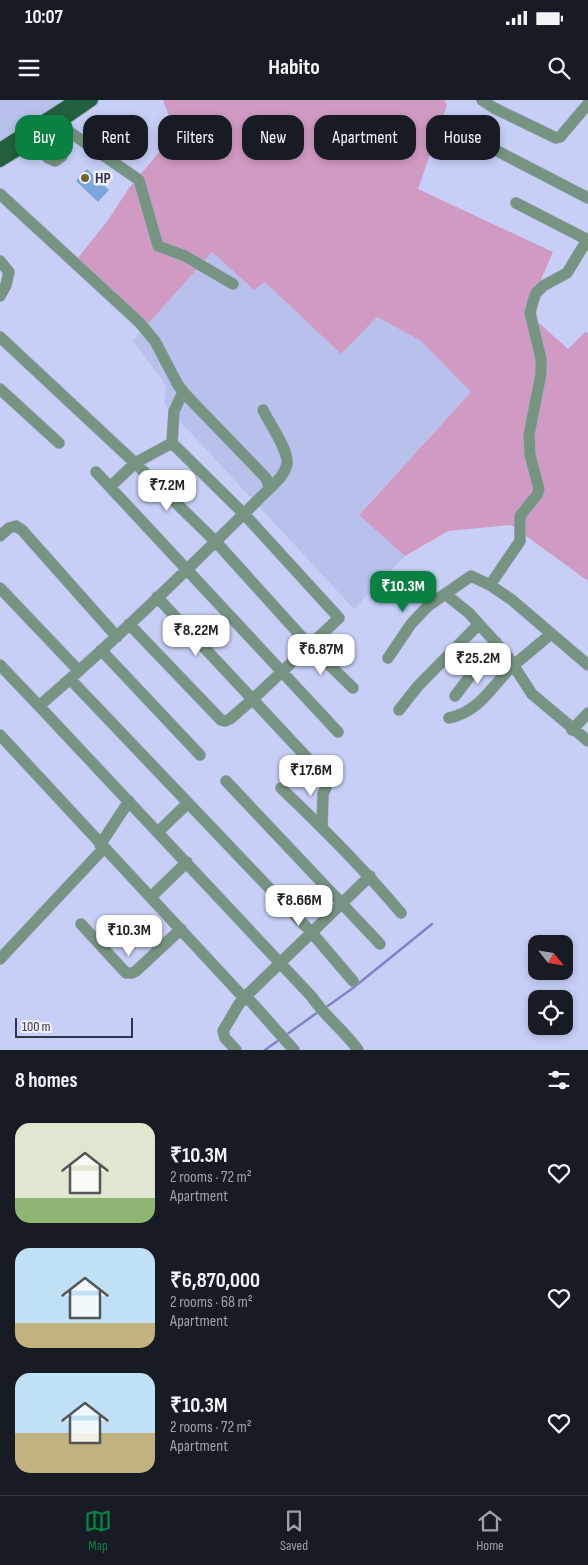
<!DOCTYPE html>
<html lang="en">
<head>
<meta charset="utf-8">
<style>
  body { margin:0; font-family:"Sofia Sans Condensed",sans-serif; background:#242831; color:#f1f3f6; height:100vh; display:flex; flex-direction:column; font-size:19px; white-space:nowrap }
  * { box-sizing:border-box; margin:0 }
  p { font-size:16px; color:#9ea1a6 }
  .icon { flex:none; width:28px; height:28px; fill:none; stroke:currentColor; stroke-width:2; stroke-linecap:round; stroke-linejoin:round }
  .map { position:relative; height:950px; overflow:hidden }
  .sheet { display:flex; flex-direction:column; background:#171b24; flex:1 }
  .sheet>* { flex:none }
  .banner { position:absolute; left:15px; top:15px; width:559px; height:45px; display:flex; gap:10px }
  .needle { width:32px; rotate:120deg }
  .fabs { position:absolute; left:528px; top:835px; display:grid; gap:10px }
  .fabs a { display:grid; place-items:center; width:45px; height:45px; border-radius:10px; background:#171b24; box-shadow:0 2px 8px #0003; font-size:25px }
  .scale { position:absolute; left:15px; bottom:12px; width:118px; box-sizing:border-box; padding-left:5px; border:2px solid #30354f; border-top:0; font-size:14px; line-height:18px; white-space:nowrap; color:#30354f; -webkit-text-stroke:4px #f1f2f9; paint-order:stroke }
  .price { position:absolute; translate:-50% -42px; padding:0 11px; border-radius:10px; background:#fff; color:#222; font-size:16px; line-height:32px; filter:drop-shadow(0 1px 2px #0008) }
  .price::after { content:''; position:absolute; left:50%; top:30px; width:15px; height:11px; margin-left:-8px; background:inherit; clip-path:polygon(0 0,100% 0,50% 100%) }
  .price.current { background:#0b8043; color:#fff }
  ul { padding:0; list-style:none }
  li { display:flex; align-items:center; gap:15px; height:125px; padding:0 15px }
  li span { display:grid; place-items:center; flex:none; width:140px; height:100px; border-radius:15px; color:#555 }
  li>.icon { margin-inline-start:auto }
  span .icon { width:60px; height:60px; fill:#fffc; stroke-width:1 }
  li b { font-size:21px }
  h2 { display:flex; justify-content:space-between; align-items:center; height:60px; padding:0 15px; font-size:21px }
  .pill { padding:0 18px; border-radius:15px; background:#171b24; box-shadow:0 2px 8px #0003; font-size:18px; line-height:45px }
  .pill.current { background:#0b8043; color:#fff }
  .status { display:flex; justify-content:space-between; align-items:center; height:35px; padding:0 25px; background:#171b24; direction:ltr }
  .status svg { height:14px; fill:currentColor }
  header { display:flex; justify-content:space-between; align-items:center; height:65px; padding:0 15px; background:#171b24; font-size:22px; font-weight:700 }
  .menu { display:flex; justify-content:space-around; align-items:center; height:70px; border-top:1px solid #363941; background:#171b24; font-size:14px; color:#9ea1a6 }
  .menu a { display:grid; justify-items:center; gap:2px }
  .menu .current { color:#0b8043 }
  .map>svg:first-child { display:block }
  .built { fill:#b8c1eb }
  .green { fill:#d19ac2 }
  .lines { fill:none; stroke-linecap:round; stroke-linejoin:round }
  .stream { stroke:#7b86c8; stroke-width:2.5 }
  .building { fill:#7da5dd }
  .minor-casing { stroke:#a6add2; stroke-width:12 }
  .major-casing { stroke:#a6add2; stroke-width:14 }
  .minor { stroke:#769481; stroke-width:11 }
  .major { stroke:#23603e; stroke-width:12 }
  .poi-dot { fill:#726633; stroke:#f1f2f9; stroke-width:2 }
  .labels { text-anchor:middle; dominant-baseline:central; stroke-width:5; stroke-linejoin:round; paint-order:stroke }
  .poi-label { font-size:16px; font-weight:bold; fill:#30354f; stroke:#f1f2f9; text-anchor:start }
</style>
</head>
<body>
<div class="status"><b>10:07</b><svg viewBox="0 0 49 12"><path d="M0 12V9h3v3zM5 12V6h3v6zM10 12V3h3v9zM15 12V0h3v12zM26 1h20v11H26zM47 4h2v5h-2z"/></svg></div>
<header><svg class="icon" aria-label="menu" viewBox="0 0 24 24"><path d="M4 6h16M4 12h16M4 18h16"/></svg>Habito<svg class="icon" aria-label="search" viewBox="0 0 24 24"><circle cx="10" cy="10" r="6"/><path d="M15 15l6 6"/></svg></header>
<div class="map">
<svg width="588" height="950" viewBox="0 0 588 950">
  <rect width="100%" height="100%" fill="#c7cff7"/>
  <!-- built -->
  <path class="built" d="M0,0H70L0,47Z
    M212,152L254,190L265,181L341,254L377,217L421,241L471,292L359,414L405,456L354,509L164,304L166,285L133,241Z"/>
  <!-- green -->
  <path class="green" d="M163,0H444L447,5L418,89L553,152L527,212L568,249L586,231L588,234V481L511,425L448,431L405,456L359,415L471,292L421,241L377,217L341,254L265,182L254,190L212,152L148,224L78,158L108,120L129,88L175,33Z"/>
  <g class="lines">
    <!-- stream -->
    <path class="stream" d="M325,908L353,888L432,824
      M286,935L318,912
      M265,950L279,940"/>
  </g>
  <!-- building -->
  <path class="building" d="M87,69L109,90L98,102L76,81Z"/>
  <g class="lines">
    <!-- minor casing -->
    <g class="minor-casing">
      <path id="minor" d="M482,0L494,8L556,38L560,37L588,4
        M58,24L139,80L158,146L185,156L233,184
        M447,25L588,98
        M29,34L48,58L55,61L62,56L64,49L51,28
        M0,94L139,222L155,241L178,285L186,295L266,378L269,386L268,390C194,463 119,537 39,606L0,565
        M516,103L588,140
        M0,161L9,172L6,185L0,196
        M0,237L135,363L216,442L309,545L353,588
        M0,289L59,343
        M263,310C269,323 289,350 287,364C285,375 275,383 268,390
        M96,372L338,632
        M110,387L135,363L172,343
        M0,436L9,428L16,426L22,430L117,537
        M490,485L520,441V416L537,395L539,389L530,355L529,335L541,274V259L530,213L533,201L536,193L543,186L567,173L587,140
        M0,488L79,571
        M445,494L469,513L506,554L532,594L588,641
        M157,497L326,678L327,685L323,694L322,726
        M129,524L221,620L225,621L230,619L253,599L339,518L244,414L172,343L174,311L183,292
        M101,550L200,655
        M388,558L411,524L428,506L471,476L490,485L512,500L588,565
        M70,579L312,833L353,881
        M455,596L496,542
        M39,606L312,897C325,917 345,931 358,950
        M399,610L418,586L479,524
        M449,618C482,611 492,584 515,564C527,554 539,544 551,534
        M572,630L588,613
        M0,635L244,898
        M226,681L380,844
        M281,688C323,728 364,769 401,813
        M158,732L188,703
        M100,745L129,701
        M151,797L187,762
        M81,824L126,873H132L136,871L181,829
        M0,859L104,748
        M246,896L294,950
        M236,950L225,938L223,931L239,904L246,896L370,776"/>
    </g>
    <!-- major casing -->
    <g class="major-casing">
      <path id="major" d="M0,49L76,0
        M0,61L34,40L92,0"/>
    </g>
    <!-- minor -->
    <use href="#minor" class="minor"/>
    <!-- major -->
    <use href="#major" class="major"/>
  </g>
  <!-- markers -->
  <circle class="poi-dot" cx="85" cy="78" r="5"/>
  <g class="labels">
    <!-- poi labels -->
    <g class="poi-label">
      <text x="95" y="78">HP</text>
    </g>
  </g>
</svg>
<div class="fabs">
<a><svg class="needle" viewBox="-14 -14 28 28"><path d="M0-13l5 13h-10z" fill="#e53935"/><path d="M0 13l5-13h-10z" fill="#9ea1a6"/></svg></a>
<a><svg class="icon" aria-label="locate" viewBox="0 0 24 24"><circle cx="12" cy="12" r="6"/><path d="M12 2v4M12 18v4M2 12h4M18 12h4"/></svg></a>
</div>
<div class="scale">100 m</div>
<b class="price" style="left:167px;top:412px">₹7.2M</b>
<b class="price current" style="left:403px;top:513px">₹10.3M</b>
<b class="price" style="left:196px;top:557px">₹8.22M</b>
<b class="price" style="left:321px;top:576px">₹6.87M</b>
<b class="price" style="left:478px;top:585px">₹25.2M</b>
<b class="price" style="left:311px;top:697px">₹17.6M</b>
<b class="price" style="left:299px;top:827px">₹8.66M</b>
<b class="price" style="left:129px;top:857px">₹10.3M</b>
<div class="banner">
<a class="pill current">Buy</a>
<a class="pill">Rent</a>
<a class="pill">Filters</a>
<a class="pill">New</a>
<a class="pill">Apartment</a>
<a class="pill">House</a>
</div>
</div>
<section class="sheet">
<h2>8 homes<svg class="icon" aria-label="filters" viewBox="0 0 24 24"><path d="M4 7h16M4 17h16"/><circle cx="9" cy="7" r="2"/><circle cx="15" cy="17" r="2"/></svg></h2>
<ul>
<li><span style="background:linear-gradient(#dfe7d0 75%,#8fb573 0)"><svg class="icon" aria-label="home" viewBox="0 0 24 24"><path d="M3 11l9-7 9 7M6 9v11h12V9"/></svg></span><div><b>₹10.3M</b><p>2 rooms · 72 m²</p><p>Apartment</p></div><svg class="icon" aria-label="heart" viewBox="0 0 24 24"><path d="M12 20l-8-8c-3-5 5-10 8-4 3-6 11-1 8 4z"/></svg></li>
<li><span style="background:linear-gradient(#bfe0f5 75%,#c2b280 0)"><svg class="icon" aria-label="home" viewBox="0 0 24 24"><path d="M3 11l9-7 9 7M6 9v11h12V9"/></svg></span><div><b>₹6,870,000</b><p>2 rooms · 68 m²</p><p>Apartment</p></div><svg class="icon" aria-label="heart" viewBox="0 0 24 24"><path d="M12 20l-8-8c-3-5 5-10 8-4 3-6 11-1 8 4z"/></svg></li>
<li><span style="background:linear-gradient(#bfe0f5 60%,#c2b280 0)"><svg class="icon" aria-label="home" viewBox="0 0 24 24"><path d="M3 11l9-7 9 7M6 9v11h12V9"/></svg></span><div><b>₹10.3M</b><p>2 rooms · 72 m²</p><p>Apartment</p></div><svg class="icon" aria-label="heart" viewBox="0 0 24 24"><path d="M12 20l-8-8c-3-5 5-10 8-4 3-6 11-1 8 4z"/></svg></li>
</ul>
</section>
<nav class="menu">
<a class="current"><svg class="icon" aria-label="map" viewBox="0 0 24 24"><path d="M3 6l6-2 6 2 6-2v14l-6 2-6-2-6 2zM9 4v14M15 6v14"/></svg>Map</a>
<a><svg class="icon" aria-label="saved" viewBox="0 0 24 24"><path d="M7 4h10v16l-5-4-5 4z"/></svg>Saved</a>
<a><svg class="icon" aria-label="home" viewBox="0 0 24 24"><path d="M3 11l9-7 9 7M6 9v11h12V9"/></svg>Home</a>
</nav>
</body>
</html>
